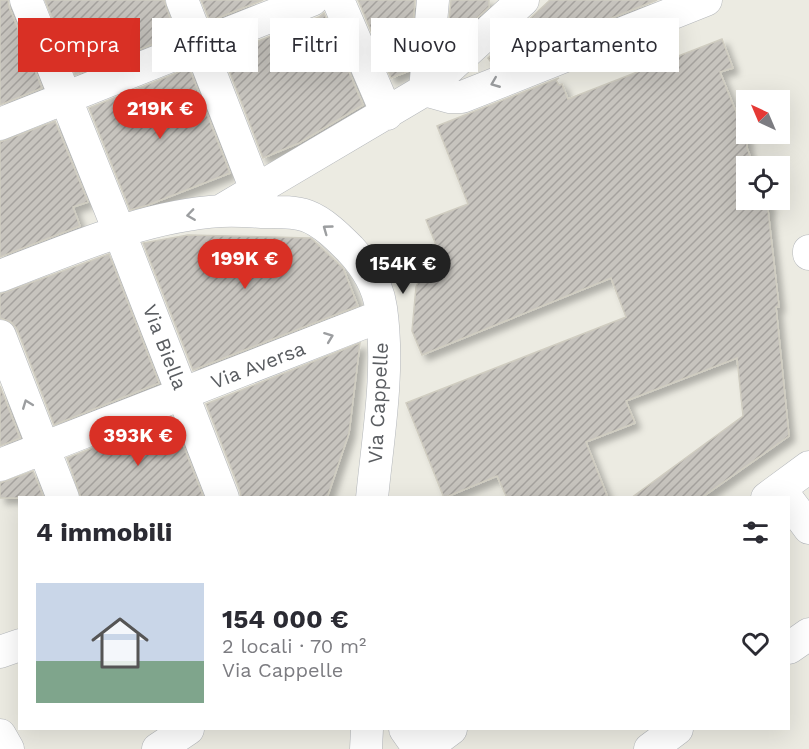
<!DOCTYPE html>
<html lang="it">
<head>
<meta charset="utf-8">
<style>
  body { margin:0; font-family:"Work Sans",sans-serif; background:#f7f7f7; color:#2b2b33; height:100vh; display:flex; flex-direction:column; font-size:22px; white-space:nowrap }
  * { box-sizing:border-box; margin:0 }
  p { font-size:20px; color:#7c7c81 }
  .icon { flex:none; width:33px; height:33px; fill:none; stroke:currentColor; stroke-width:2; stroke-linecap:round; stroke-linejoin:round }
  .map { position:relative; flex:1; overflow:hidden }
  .drawer { position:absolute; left:18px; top:496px; width:772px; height:234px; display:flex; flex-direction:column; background:#fff; border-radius:0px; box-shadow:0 6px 24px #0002 }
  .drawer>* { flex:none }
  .guide { position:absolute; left:18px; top:18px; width:774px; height:54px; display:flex; gap:12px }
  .needle { width:39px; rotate:316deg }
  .buttons { position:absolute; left:736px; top:90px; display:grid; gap:12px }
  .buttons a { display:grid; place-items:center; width:54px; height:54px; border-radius:0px; background:#fff; box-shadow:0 6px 24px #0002; font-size:30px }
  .price { position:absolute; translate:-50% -51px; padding:0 14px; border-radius:21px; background:#d93025; color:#fff; font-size:20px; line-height:39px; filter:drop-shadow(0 2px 3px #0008) }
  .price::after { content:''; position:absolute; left:50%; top:36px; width:18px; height:14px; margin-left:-9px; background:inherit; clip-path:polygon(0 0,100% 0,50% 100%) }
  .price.active { background:#222; color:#fff }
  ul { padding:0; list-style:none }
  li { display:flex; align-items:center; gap:18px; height:150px; padding:0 18px }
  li+li { border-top:2px solid #e1e1e2 }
  li span { display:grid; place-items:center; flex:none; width:168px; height:120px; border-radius:0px; color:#555 }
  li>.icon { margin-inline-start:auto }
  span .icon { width:72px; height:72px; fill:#fffc; stroke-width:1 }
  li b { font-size:26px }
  h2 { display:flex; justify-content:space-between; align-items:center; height:72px; padding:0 18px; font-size:26px }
  .chip { padding:0 21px; border-radius:0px; background:#fff; box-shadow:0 6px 24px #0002; font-size:21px; line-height:54px }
  .chip.active { background:#d93025; color:#fff }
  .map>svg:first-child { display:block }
  .building { fill:url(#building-hatch); stroke:#d0cdc1; stroke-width:1.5; filter:url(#shadow) }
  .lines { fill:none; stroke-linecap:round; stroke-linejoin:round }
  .street-casing { stroke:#b4b7bb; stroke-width:33 }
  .street { stroke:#fff; stroke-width:32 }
  .oneway { stroke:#9c9ea0 }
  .labels { text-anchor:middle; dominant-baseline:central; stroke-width:4.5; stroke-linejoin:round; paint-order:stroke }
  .street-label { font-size:20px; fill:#5a5d61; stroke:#fff }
</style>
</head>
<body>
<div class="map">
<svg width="809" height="749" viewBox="0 0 809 749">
  <defs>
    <pattern id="building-hatch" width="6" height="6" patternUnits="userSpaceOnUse" patternTransform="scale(1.5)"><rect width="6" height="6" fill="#c7c4be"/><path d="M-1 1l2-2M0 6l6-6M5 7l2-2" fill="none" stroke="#a5a29e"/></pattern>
    <filter id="shadow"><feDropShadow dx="5.5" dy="5.5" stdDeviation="3" flood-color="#0004"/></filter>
  </defs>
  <rect width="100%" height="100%" fill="#ecebe2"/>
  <!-- building -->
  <path class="building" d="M0,0H8L9,7L42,88L0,105Z
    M45,0H164L176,35L75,75Z
    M201,0H263L210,21Z
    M358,0H415L409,71L391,78Z
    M451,0H489V7L450,43L447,42Z
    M550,0H657L493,65L488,58Z
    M324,13L363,105L299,143L263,158L223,55L319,17Z
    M722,39L733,68L720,72L747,139V148L754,166H747V200H767L770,207L768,210L779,307H776L789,436L701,498H631L743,416L737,358L626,401L635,423L586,442L608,498H507L497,476L444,498L406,403L626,317L611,278L422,355L412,331L416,287L422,274V256L438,250L426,220L468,204L437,126L559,78L556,80L559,85L562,84L568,99Z
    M189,68L230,173L148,205L130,210L89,108Z
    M55,121L88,202L73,207L80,226L0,257V142Z
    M188,235L311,238L343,268L358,306L193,370L143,243Z
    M109,254L159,383L54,425L17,329L11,322L0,318V294Z
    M360,343L349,433L327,498H241L240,491L206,404Z
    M0,386L20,438L0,446Z
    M172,417L204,498H81L67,458Z
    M33,471L44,498H0V483Z"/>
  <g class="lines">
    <!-- street casing -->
    <g class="street-casing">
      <path id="street" d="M26,0L119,231L223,498
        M182,0L256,190
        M338,0L387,114
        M425,90L450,97H462L706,0
        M425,90L433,0
        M0,124L312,0
        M222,210L425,90L523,0
        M809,251V254
        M0,276C72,249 143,216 221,211C234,210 248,211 262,212C276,212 294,211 307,216C323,222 338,237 350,249C365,265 378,285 381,308C390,370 378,436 372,498
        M0,336L63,498
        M0,465L381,316
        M767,498L809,467
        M789,501L809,528
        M789,648L809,634
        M0,652L20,645
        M405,729L419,749
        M0,735L8,749
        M158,749L188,729
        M366,749L367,729
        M424,749L451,729
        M650,749L677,729"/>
    </g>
    <!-- street -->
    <use href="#street" class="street"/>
  </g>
  <!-- one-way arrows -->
  <defs><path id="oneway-chevron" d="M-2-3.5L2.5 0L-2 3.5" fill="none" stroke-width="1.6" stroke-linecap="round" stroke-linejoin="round" transform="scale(1.5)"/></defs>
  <g class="oneway">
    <use href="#oneway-chevron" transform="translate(495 83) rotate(158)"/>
    <use href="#oneway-chevron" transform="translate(191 215) rotate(172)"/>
    <use href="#oneway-chevron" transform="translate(327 229) rotate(-144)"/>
    <use href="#oneway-chevron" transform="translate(329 337) rotate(-21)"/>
    <use href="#oneway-chevron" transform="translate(27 404) rotate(-111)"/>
  </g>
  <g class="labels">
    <!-- street labels -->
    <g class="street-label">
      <text transform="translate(165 347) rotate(69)">Via Biella</text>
      <text transform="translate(258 365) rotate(-21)">Via Aversa</text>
      <text transform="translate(378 403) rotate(-87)">Via Cappelle</text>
    </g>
  </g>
</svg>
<div class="buttons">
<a><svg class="needle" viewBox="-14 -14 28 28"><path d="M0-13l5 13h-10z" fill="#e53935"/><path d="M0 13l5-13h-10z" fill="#7c7c81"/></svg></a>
<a><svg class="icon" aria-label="locate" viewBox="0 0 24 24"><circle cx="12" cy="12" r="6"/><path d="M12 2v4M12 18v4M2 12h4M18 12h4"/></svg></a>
</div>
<b class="price" style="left:160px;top:140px">219K €</b>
<b class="price" style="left:245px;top:290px">199K €</b>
<b class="price active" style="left:403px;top:295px">154K €</b>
<b class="price" style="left:138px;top:467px">393K €</b>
<div class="guide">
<a class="chip active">Compra</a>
<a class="chip">Affitta</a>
<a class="chip">Filtri</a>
<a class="chip">Nuovo</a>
<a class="chip">Appartamento</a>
</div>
<section class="drawer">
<h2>4 immobili<svg class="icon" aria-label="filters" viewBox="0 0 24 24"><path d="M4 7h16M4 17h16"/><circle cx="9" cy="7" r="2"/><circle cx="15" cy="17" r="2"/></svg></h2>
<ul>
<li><span style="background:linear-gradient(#c9d6e8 65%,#7fa58c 0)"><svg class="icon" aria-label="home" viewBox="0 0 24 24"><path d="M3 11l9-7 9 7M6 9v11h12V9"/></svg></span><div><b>154 000 €</b><p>2 locali · 70 m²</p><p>Via Cappelle</p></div><svg class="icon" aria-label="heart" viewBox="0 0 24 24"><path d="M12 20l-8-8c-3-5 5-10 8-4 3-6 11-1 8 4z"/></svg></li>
</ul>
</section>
</div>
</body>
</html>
